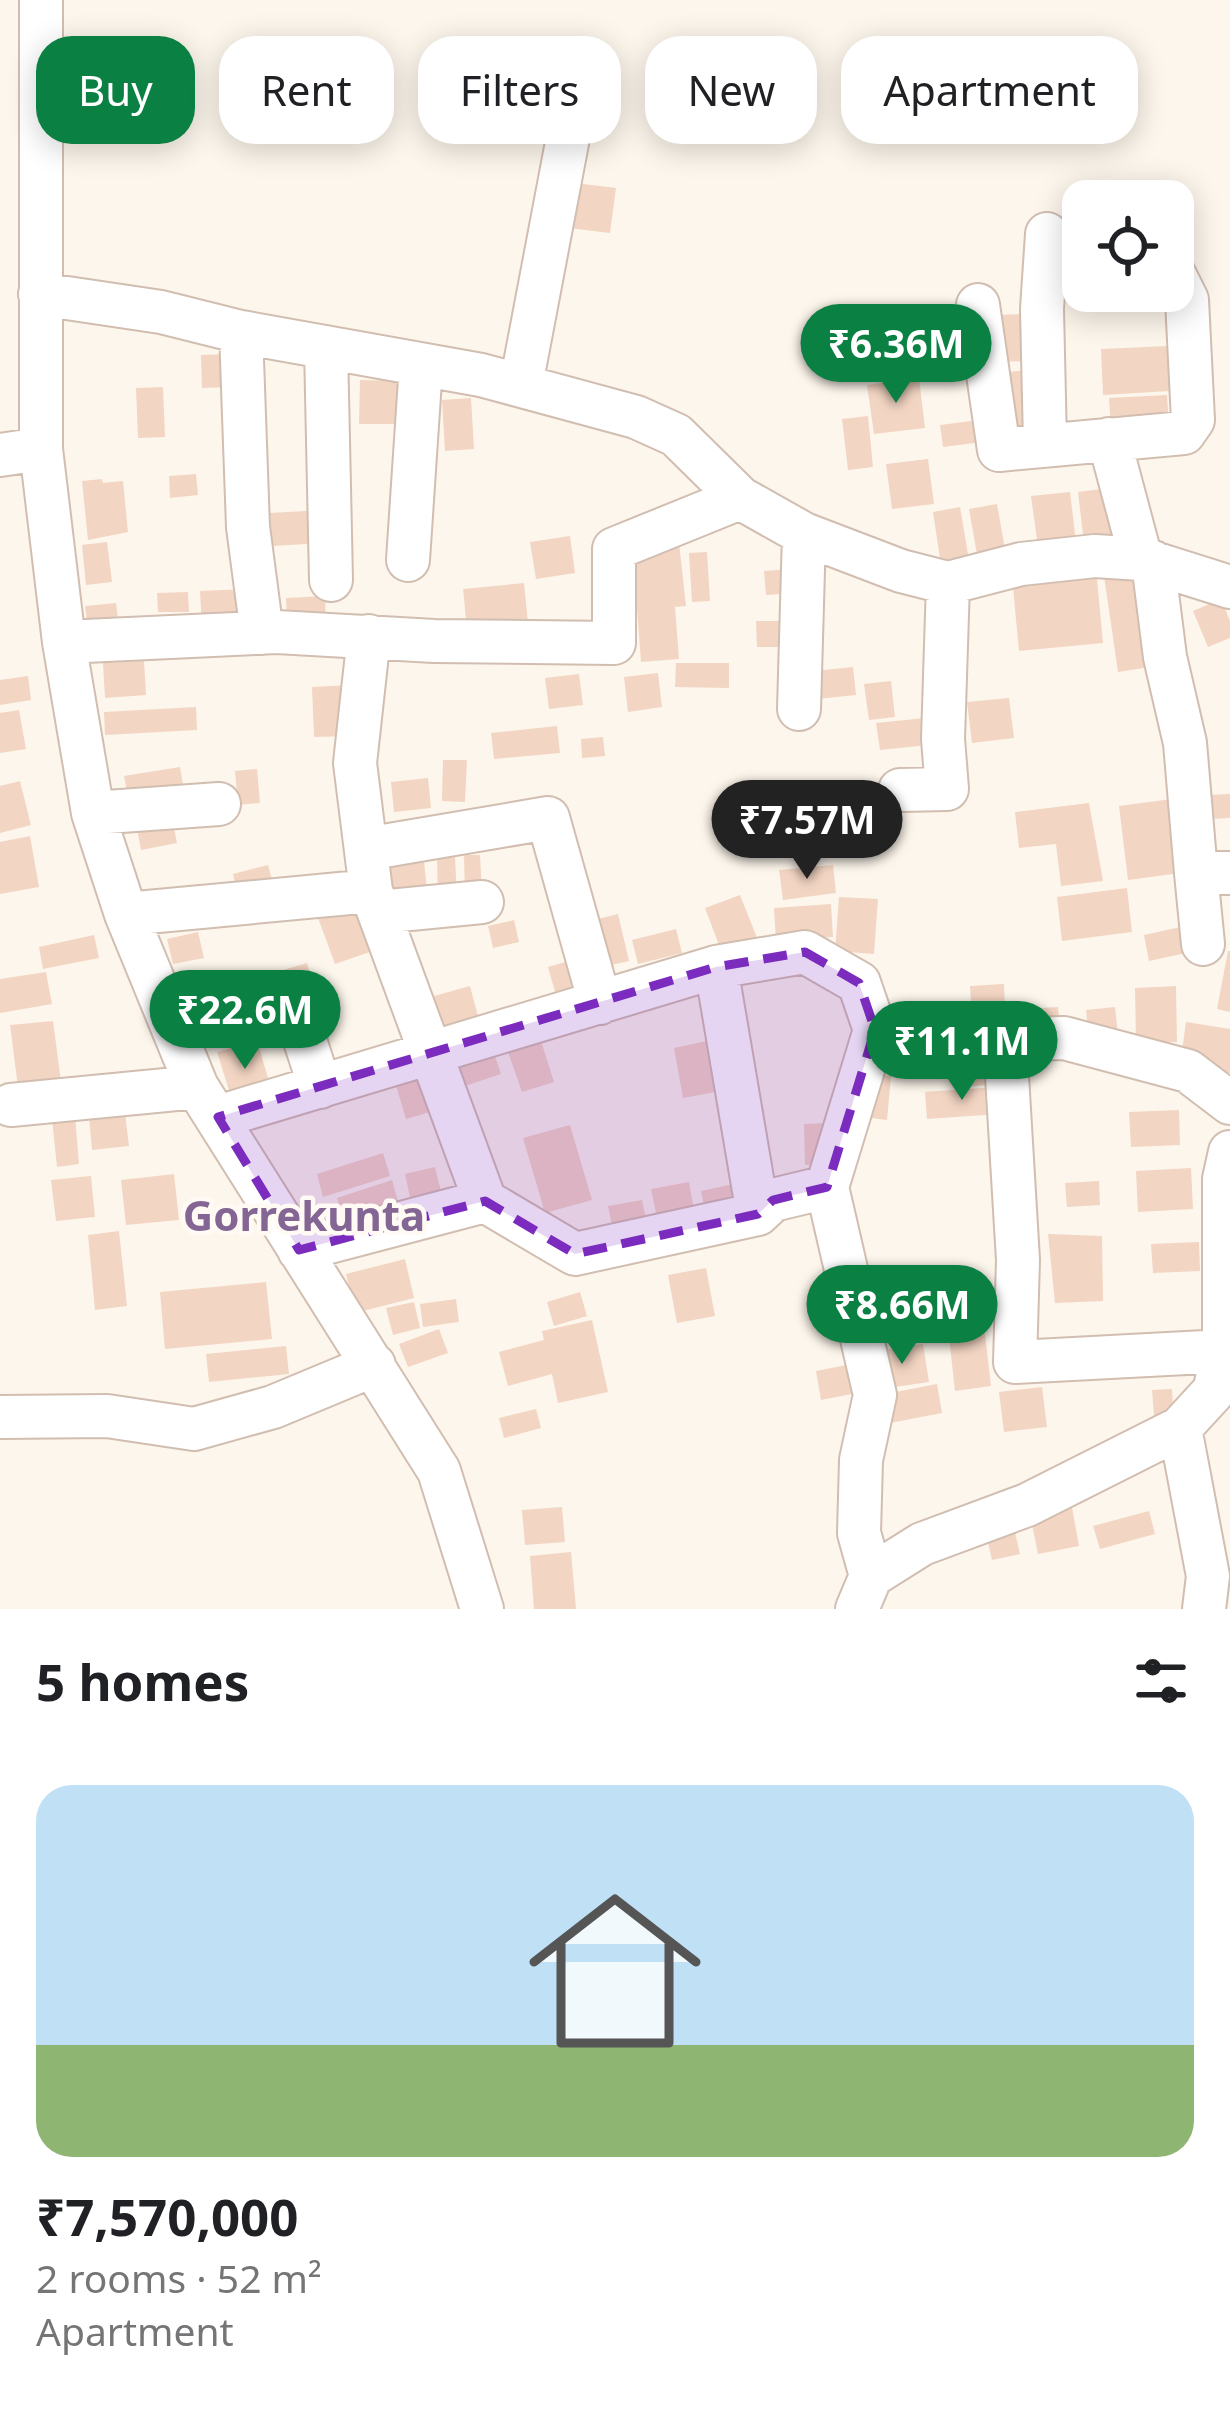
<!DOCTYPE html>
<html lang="en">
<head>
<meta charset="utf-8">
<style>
  body { margin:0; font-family:"Noto Sans",sans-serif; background:#f2f2f2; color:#202124; height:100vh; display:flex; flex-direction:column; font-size:45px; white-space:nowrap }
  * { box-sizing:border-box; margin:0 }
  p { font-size:39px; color:#757577 }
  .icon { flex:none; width:66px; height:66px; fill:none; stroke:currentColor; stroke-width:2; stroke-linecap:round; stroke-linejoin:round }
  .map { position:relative; height:1609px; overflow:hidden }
  .sheet { display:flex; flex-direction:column; background:#fff; flex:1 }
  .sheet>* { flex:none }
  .guide { position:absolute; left:36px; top:36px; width:1158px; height:108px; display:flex; gap:24px }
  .buttons { position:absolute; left:1062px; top:180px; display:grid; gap:24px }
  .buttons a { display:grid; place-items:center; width:132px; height:132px; border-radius:24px; background:#fff; box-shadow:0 6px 30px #0003; font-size:60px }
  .price { position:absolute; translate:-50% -102px; padding:0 27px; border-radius:42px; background:#0b8043; color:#fff; font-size:39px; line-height:78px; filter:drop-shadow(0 3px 6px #0008) }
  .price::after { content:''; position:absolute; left:50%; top:72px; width:36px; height:27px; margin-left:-18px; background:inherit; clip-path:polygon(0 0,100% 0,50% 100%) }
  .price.current { background:#222; color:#fff }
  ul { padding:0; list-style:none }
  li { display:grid; align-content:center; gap:24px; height:636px; padding:0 36px }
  li span { display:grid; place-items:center; height:372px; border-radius:36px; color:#555 }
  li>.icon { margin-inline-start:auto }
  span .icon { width:216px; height:216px; fill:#fffc; stroke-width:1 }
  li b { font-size:51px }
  h2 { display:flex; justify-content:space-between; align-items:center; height:144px; padding:0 36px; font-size:51px }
  .pill { padding:0 42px; border-radius:36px; background:#fff; box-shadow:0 6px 30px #0003; font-size:42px; line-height:108px }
  .pill.current { background:#0b8043; color:#fff }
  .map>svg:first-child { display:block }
  .building { fill:#f3d5c3 }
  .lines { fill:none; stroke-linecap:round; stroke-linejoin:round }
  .minor-casing { stroke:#d1beb0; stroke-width:46 }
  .minor { stroke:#fff; stroke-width:42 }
  .marked { fill:#7b2cbf; fill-opacity:0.2; stroke:#7b2cbf; stroke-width:9; stroke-dasharray:24 15; stroke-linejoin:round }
  .labels { text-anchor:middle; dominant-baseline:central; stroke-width:9; stroke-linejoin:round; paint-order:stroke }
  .quarter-label { font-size:42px; font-weight:bold; fill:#846695; stroke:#fffaf3 }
</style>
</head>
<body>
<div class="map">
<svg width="1230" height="1609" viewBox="0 0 1230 1609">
  <rect width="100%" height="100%" fill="#fdf6ec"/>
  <!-- building -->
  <path class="building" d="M567,182L616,188L610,233L561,227Z
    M1031,314V361L991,362L990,315Z
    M1168,346L1170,391L1103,395L1101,349Z
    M229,354L230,387L202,388L201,355Z
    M1029,370L1037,431L1006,435L999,373Z
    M919,378L925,428L874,434L867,385Z
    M360,380L411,381L410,424H359Z
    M163,387L165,437L138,438L136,388Z
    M1167,395L1169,426L1111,430L1109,398Z
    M471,398L474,449L445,451L442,400Z
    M868,416L873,467L848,470L842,419Z
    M979,420L982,442L943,447L940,425Z
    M928,459L934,504L892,509L886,464Z
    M196,474L198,495L170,498L169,476Z
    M102,479L103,483L123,481L128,532L88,540L82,481Z
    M1109,488L1116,540L1084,543L1078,492Z
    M1070,492L1076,542L1038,547L1031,496Z
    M997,504L1006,555L978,560L969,509Z
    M960,507L969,560L941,565L933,512Z
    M323,510L324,543L272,546L270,513Z
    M570,536L575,573L536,579L530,542Z
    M107,542L112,582L86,585L82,545Z
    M679,543L686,606L675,607L679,659L641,662L633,553Z
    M707,552L710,601L692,602L689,553Z
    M791,569L794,593L766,595L764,571Z
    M1096,569L1103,643L1019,651L1012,577Z
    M1148,569L1163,665L1118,672L1104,576Z
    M524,583L529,633L468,639L463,589Z
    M247,589L248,626L202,628L200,591Z
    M188,592L189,612H158L157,593Z
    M325,596L326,625L287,626L286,598Z
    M1221,599L1230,621V638L1208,647L1193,611Z
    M116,603L118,618L87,621L85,606Z
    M756,621H792L791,647H757Z
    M144,661L146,695L105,698L103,663Z
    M676,663H729V688L675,687Z
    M853,667L856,695L807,700L804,672Z
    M658,673L662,707L628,712L624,677Z
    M579,674L583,705L549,709L545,678Z
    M28,676L31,700L0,705V680Z
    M891,681L895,717L869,720L864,684Z
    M351,685L352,736L314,737L312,687Z
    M1009,698L1014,738L972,743L967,702Z
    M196,707L197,730L105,735L104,712Z
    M19,710L26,749L0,753V713Z
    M925,718L928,745L880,750L876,723Z
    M557,726L560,753L494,759L491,733Z
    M603,737L605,756L582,758L581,739Z
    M443,760H467L465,802L442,801Z
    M180,767L185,796L129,805L124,776Z
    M257,769L260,803L238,805L235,771Z
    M428,778L431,808L394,812L391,782Z
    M20,781L31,825L0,833V786Z
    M1230,794V818L1211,819L1210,795Z
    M1179,798L1188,872L1128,880L1119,806Z
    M1089,803L1103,881L1061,886L1056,844L1019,848L1015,812Z
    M173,822L177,843L141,850L137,829Z
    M30,836L39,887L0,894V842Z
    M464,855H480L482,895L465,896Z
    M437,856H455L457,901L438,902Z
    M424,861L428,900L389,904L385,864Z
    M268,865L275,890L239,900L233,874Z
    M833,865L836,893L783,900L779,870Z
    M1127,888L1132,932L1062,941L1057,897Z
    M740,895L758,940L722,953L705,908Z
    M839,897L878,899L874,954L835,951Z
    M353,902L370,952L335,964L317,915Z
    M831,904L833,937L776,941L774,908Z
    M618,914L629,961L602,967L590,921Z
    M514,920L519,942L493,948L488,926Z
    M1194,924L1200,950L1149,961L1144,935Z
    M676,929L682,953L638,964L632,940Z
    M198,932L204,958L173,964L167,939Z
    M94,935L99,958L43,969L39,947Z
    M1228,951H1230V1012L1217,1009Z
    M583,957L592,989L557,999L548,967Z
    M307,963L319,1003L277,1015L266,975Z
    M46,972L52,1004L0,1013V979Z
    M235,980L244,1024L209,1032L200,988Z
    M1004,984L1005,1009L994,1010L996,1028L973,1030L970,986Z
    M470,986L479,1020L444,1030L434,996Z
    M1176,986L1177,1042L1136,1043L1135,988Z
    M1058,1007L1060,1029L1008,1032L1006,1010Z
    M1115,1007L1118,1035L1089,1038L1086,1010Z
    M53,1021L62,1089L19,1095L10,1025Z
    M1186,1022L1230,1029V1073L1180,1066Z
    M716,1039L726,1090L683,1098L674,1048Z
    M257,1041L272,1091L233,1103L217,1052Z
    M541,1041L554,1082L522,1092L508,1052Z
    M491,1044L501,1074L459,1088L449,1057Z
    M998,1051L1000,1084L964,1087L961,1054Z
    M425,1062L440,1109L406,1119L392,1072Z
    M865,1073L891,1076L887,1120L862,1117Z
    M997,1087L999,1114L927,1119L925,1092Z
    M1179,1110L1180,1145L1131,1147L1129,1112Z
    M125,1113L129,1146L92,1150L89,1117Z
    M75,1116L79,1164L57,1167L52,1119Z
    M828,1123L829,1164L805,1165L804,1124Z
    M570,1125L592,1200L545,1213L523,1138Z
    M383,1153L390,1176L323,1197L317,1174Z
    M435,1167L444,1204L413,1211L405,1174Z
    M1191,1168L1193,1209L1138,1212L1136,1171Z
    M174,1174L179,1220L126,1225L121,1180Z
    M91,1176L95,1217L56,1221L51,1180Z
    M392,1180L399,1205L344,1222L337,1198Z
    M1099,1181L1100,1205L1067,1207L1065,1183Z
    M689,1182L695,1216L658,1223L651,1189Z
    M738,1183L743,1209L706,1216L701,1191Z
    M642,1200L648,1229L614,1236L608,1206Z
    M119,1231L127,1306L95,1310L88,1235Z
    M1048,1234L1102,1236L1103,1301L1055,1303Z
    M1199,1242L1200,1271L1153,1273L1151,1244Z
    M405,1259L414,1298L355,1313L346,1274Z
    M706,1268L715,1316L677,1323L668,1275Z
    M846,1281L849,1309L813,1314L810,1285Z
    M266,1282L272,1339L165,1349L160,1292Z
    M580,1292L587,1316L554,1326L547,1302Z
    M456,1299L459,1322L423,1327L420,1304Z
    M414,1302L420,1328L393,1335L386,1308Z
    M592,1320L608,1392L558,1403L552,1374L508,1386L499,1352L544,1340L542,1331Z
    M984,1325L991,1386L955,1391L948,1328Z
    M439,1329L448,1353L408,1367L399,1344Z
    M923,1344L929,1382L881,1389L876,1351Z
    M286,1346L289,1374L209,1382L206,1354Z
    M856,1363L862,1392L821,1400L816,1371Z
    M937,1384L942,1413L885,1424L880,1395Z
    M1042,1387L1047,1427L1004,1432L999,1392Z
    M1172,1389L1174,1428L1155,1429L1152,1390Z
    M536,1409L541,1428L504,1438L499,1418Z
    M562,1507L565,1542L525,1545L522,1510Z
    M1072,1507L1079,1546L1038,1554L1030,1514Z
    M1149,1511L1155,1534L1100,1549L1093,1526Z
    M1014,1528L1020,1554L992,1560L986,1534Z
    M571,1552L576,1609H534L530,1556Z"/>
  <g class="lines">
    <!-- minor casing -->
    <g class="minor-casing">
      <path id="minor" d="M41,0V449L64,642L93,813L126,914L197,1087L439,1471L482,1609
        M40,294L161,312L241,332L481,375L636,417L676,435L740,498L804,534L901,571L948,583L1021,564L1095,556L1141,559L1230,587
        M978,305L999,450L1184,433L1193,420L1187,300L1173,272
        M241,332L248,527L262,633
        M326,347L331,580
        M521,385L570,127
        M1109,439L1141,559
        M1045,444L1042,309L1047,234
        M0,455L41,449
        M408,560L421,365
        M1153,562L1165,657L1185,743L1196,873
        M369,636L355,763L371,891L485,1201L575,1254L758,1214L773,1200L827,1187
        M64,642L277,632L434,641L614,643V549L740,498
        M799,709L804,534
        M900,790L947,789L943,739L948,583
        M93,813L219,804
        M366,849L548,818L600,1003
        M379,912L482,902
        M126,914L371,891
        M1203,944L1196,873H1230
        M716,967L758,1214
        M300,1025L320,1087
        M1005,1043L1018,1260L1015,1362L1224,1351
        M11,1105L197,1087
        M218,1117L716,967L805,952L859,983L875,1030L923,1042L1064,1038L1188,1071L1230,1103
        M299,1250L485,1201
        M0,1417L107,1416L194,1429L273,1407L374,1365
        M1180,1428L1208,1576L1204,1609
        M871,1576L859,1533L861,1460L875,1395L827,1187L875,1030
        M857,1609L871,1576L922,1544L1027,1505L1180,1428L1214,1391L1224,1351V1179L1230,1152"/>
    </g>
    <!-- minor -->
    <use href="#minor" class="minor"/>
  </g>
  <!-- marked area -->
  <path class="marked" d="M805,952L859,983L875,1030L827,1187L773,1200L758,1214L575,1254L485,1201L299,1250L218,1117L716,967Z"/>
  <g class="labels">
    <!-- quarter labels -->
    <g class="quarter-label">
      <text x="304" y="1214">Gorrekunta</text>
    </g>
  </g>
</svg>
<div class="buttons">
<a><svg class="icon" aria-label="locate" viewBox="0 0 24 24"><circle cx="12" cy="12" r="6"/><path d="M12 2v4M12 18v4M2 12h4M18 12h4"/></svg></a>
</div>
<b class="price" style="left:896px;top:406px">₹6.36M</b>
<b class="price current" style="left:807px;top:882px">₹7.57M</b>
<b class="price" style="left:245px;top:1072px">₹22.6M</b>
<b class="price" style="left:962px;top:1103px">₹11.1M</b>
<b class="price" style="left:902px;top:1367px">₹8.66M</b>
<div class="guide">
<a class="pill current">Buy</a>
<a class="pill">Rent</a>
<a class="pill">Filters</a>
<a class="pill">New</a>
<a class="pill">Apartment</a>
</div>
</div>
<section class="sheet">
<h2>5 homes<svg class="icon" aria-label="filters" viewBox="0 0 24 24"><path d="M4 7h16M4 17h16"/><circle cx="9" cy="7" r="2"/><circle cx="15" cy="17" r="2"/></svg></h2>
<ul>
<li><span style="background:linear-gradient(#bfe0f5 70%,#8fb573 0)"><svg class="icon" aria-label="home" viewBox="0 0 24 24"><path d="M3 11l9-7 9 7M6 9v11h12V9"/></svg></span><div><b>₹7,570,000</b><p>2 rooms · 52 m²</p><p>Apartment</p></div></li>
</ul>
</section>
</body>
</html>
